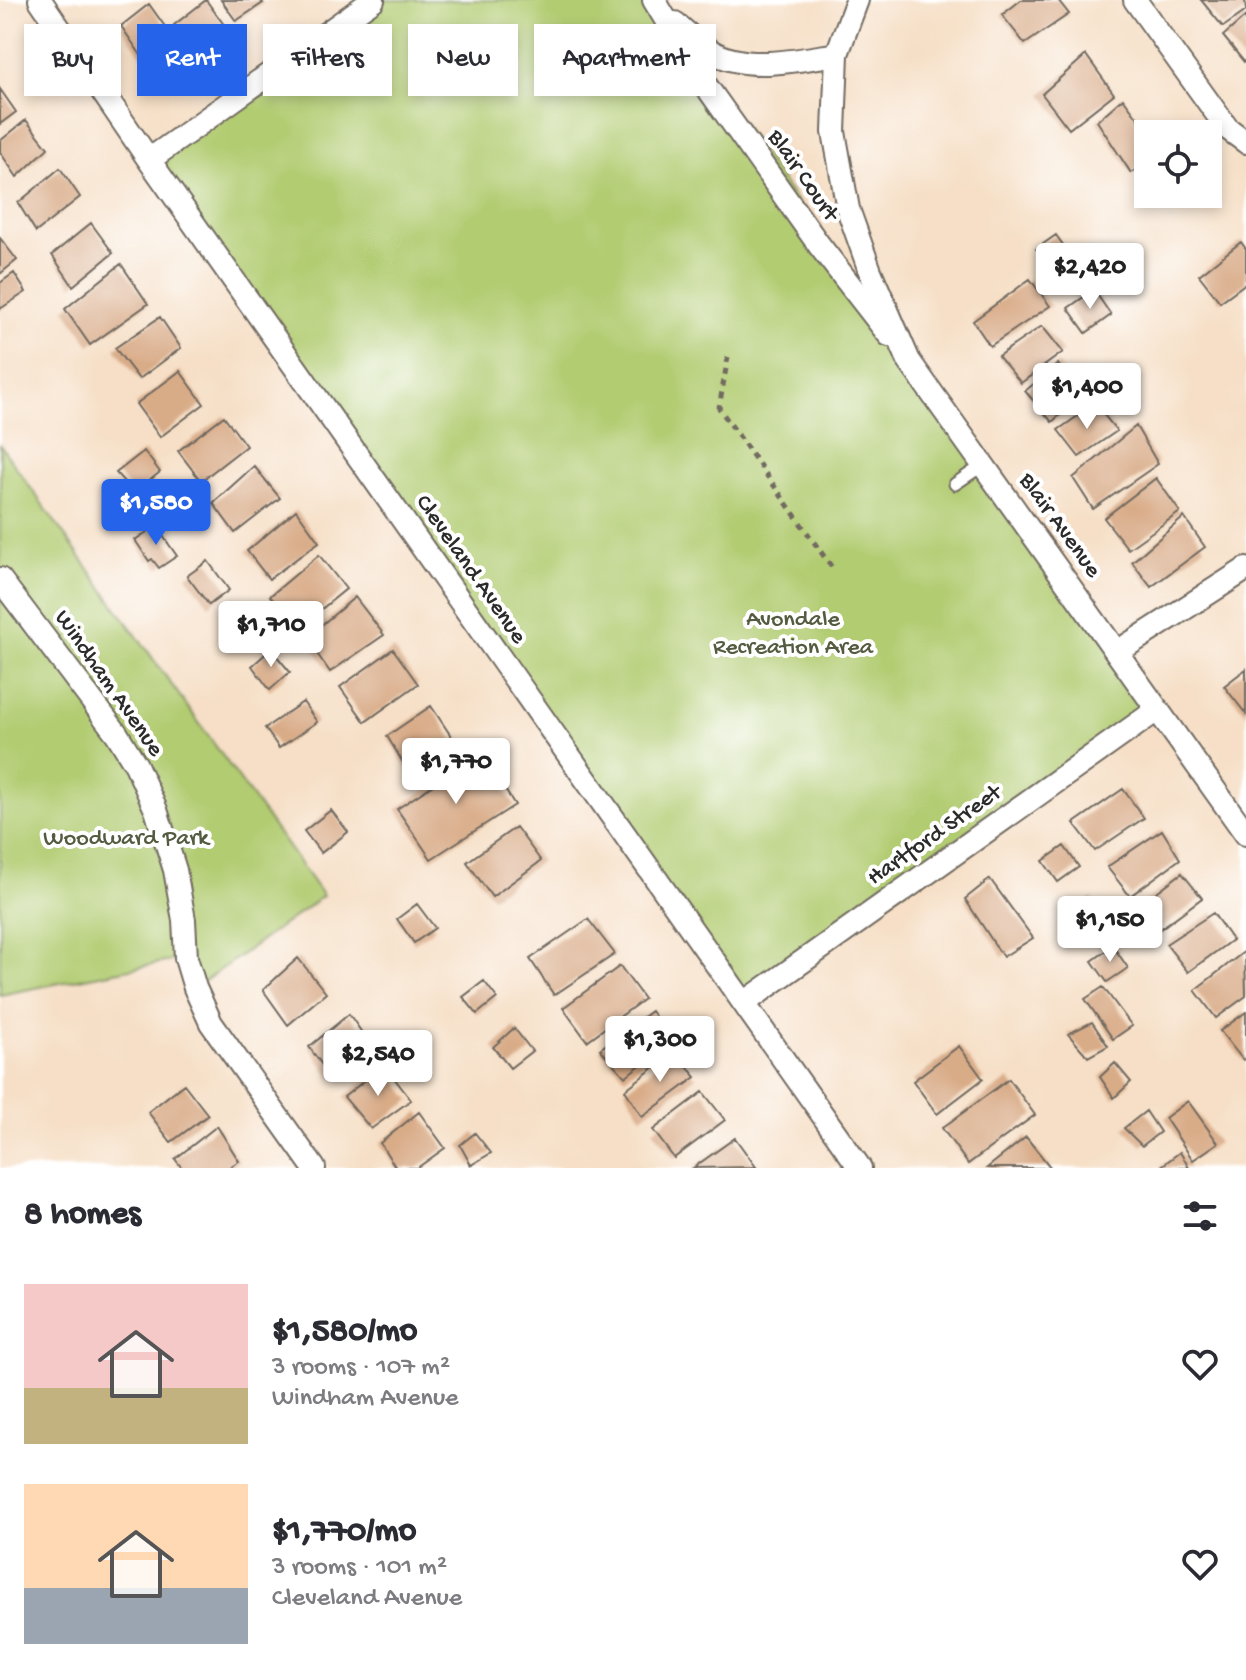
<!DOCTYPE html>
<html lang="en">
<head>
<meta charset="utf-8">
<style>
  body { margin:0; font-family:"Gochi Hand",sans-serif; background:#f2f2f3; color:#2b2b33; height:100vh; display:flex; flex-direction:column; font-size:30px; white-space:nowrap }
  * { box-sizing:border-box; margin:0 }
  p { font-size:26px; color:#7c7c81 }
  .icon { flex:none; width:44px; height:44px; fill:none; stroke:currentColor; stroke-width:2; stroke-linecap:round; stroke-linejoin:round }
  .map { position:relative; height:1168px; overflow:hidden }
  .panel { display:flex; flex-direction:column; background:#fff; flex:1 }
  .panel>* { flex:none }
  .guide { position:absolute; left:24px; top:24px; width:800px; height:72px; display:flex; gap:16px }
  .fabs { position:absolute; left:1134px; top:120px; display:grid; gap:16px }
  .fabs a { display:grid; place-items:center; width:88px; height:88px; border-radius:0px; background:#fff; box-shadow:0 4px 12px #0003; font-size:40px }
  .price { position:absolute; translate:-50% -68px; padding:0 18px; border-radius:8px; background:#fff; color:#222; font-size:26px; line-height:52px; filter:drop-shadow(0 2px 4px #0008) }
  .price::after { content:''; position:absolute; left:50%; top:48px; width:24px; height:18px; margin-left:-12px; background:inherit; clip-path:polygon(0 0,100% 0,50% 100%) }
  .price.active { background:#2563eb; color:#fff }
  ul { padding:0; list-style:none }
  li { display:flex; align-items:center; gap:24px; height:200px; padding:0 24px }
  li span { display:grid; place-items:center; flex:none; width:224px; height:160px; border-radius:0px; color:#555 }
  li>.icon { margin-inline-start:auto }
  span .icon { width:96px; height:96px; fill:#fffc; stroke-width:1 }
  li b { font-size:34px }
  h2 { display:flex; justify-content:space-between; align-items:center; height:96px; padding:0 24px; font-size:34px }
  .pill { padding:0 28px; border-radius:0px; background:#fff; box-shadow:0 4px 12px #0003; font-size:28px; line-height:72px }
  .pill.active { background:#2563eb; color:#fff }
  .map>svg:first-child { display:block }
  .green { fill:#b2cc72; stroke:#6e7c4e; stroke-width:2 }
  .building { fill:#d9ac88 }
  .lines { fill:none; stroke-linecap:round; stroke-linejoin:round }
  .lane-casing { stroke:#726a61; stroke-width:15 }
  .street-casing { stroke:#726a61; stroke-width:26 }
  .path { stroke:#726a61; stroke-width:5; stroke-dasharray:6 6; stroke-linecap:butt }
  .lane { stroke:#fff; stroke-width:11 }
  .street { stroke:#fff; stroke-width:22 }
  .labels { text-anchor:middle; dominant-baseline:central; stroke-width:8; stroke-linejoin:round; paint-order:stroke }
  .street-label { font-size:24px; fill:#2b2b2b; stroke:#fff }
  .park-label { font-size:24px; fill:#545b40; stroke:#fff }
</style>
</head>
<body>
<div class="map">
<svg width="1246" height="1168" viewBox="0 0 1246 1168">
  <rect width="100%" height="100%" fill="#fff"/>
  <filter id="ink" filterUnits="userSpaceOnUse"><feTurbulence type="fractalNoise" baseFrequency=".0125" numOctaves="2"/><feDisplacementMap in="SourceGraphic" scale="16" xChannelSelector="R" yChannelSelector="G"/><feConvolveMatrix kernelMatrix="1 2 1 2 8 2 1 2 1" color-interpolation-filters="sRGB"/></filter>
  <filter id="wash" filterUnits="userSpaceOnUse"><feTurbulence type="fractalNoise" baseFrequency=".006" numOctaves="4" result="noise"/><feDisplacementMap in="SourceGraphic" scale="32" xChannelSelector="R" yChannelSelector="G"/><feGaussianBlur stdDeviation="1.8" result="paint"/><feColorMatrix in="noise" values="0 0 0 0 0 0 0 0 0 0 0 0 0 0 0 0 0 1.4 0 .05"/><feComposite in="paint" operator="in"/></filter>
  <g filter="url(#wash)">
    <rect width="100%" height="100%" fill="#f6dfc6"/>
    <!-- green -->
    <path class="green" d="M373,0H654L1157,710L744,1003L149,160Z
      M0,445L323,896L195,988L185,958L0,995Z"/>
    <g id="blocks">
      <!-- building -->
      <path class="building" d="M206,0L230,33L197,57L174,25Z
        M221,0H260L263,3L236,21Z
        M1021,0H1058L1069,14L1025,44L1002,15Z
        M1201,0H1245L1246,11L1223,27Z
        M149,4L190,62L160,83L121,26Z
        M1246,16V61L1244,62L1223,36Z
        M1086,55L1114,94L1069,129L1042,94Z
        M0,89L16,112L0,124Z
        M1123,98L1150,134H1148V161L1131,173L1097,121Z
        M26,120L48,148L17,177L0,152V141Z
        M60,168L80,197L36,232L18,203Z
        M91,223L113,253L73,286L52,255Z
        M1056,235L1083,273L1063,287L1036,249Z
        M0,238L17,260L0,274Z
        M1241,242L1246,249V283L1220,302L1199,275Z
        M121,264L148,304L90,345L65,309Z
        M14,273L26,292L0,309V283Z
        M1030,279L1050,306L990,346L973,321Z
        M1094,290L1111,315L1086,333L1068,308Z
        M160,317L181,348L139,379L115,348Z
        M1042,326L1063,352L1021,383L998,356Z
        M1058,364L1082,395L1052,422L1025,391Z
        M180,371L204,404L160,437L136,404Z
        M1095,404L1117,431L1079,457L1058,430Z
        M224,416L246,446L201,481L178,451Z
        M1136,426L1158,464L1093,509L1073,478Z
        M144,451L160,472L134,493L116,473Z
        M254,466L280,498L235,533L213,503Z
        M1156,478L1180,512L1128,549L1104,518Z
        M296,510L319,542L269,579L247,551Z
        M1184,517L1205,547L1151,587L1132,562Z
        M156,526L177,556L159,568L152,559L149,561L135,540Z
        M319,555L346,589L297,629L270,596Z
        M208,561L229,590L209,605L187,576Z
        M355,597L384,635L330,672L306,638Z
        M243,617L253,630L239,642L226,630Z
        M271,649L290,672L270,690L252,666Z
        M393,649L418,684L365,722L340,687Z
        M1246,669V714L1224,686Z
        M303,702L317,722L279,748L265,728Z
        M431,706L459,748L413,779L387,736Z
        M481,753L515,805L431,859L397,809Z
        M1123,789L1144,818L1095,851L1074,823Z
        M331,810L348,832L321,853L304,831Z
        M516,827L541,861L492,897L467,862Z
        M1162,830L1180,859L1130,896L1107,867Z
        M1064,846L1079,867L1058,882L1043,861Z
        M1182,873L1202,898L1156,932L1137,907Z
        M990,879L1033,938L1003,957L965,899Z
        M1092,898L1107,919L1089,931L1074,910Z
        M417,904L435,928L414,943L397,919Z
        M1213,913L1232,940L1188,972L1166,944Z
        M588,919L615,954L554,995L530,959Z
        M1113,946L1128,968L1107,982L1092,961Z
        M1245,951L1246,996L1216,1018L1195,990Z
        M298,958L326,993L288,1025L263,990Z
        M620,966L644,999L587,1041L563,1008Z
        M484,981L497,998L477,1014L463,997Z
        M1103,987L1132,1026L1113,1039L1085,999Z
        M651,1011L672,1040L625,1077L600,1049Z
        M1246,1012V1058L1243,1060L1220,1031Z
        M349,1014L372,1047L331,1077L309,1047Z
        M1092,1022L1108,1046L1088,1057L1068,1034Z
        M514,1028L532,1051L510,1068L493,1047Z
        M410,1035L428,1058L404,1076L387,1052Z
        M959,1046L983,1079L937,1114L913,1081Z
        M674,1052L696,1077L642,1117L625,1090Z
        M1115,1063L1131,1082L1114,1098L1100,1077Z
        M384,1065L411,1100L371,1129L344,1097Z
        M1009,1079L1035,1115L968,1164L942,1128Z
        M184,1084L208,1115L171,1142L148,1112Z
        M703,1092L725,1120L674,1158L653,1130Z
        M1188,1101L1218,1143L1193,1160L1165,1118Z
        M1146,1111L1160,1132L1142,1146L1124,1128Z
        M419,1112L445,1148L417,1168H396L380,1143Z
        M217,1126L239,1161L228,1168H182L175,1159Z
        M475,1133L491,1153L471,1165L460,1145Z
        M1026,1137L1051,1168H987Z
        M735,1138L756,1167L693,1168Z
        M1180,1152L1189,1168H1159Z"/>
    </g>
  </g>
  <g filter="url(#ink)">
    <use href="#blocks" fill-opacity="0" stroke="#726a61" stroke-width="2"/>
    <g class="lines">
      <!-- lane casing -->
      <g class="lane-casing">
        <path id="lane" d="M955,484L983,465"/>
      </g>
      <!-- street casing -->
      <g class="street-casing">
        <path id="street" d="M40,0L149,160L860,1168
          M654,0L702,80L819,245L889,335
          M857,0L837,54L834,132L848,209L870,271L909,361L1246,834
          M1135,0L1227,128L1246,142
          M675,23C686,32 697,43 709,50C745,73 798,60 837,54
          M149,160L373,0
          M0,579L117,734L136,765L156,810L175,870L184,920L186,958L195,988L211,1023L314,1168
          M1117,652L1246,569
          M744,1003L1157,710"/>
      </g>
      <!-- path -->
      <path class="path" d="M728,357L719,408L833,569"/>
      <!-- lane -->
      <use href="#lane" class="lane"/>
      <!-- street -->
      <use href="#street" class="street"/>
    </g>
  </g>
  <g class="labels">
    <!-- street labels -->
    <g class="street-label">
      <text transform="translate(802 176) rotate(55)">Blair Court</text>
      <text transform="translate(1059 526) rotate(54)">Blair Avenue</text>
      <text transform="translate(470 570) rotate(55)">Cleveland Avenue</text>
      <text transform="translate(108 684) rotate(55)">Windham Avenue</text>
      <text transform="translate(935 836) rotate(-35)">Hartford Street</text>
    </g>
    <!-- park labels -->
    <g class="park-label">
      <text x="793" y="620">Avondale<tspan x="793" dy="28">Recreation Area</tspan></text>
      <text x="126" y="839">Woodward Park</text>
    </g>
  </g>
</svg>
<div class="fabs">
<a><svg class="icon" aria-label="locate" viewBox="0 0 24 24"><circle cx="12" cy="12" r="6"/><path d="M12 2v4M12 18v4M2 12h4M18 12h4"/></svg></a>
</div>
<b class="price" style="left:1090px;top:311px">$2,420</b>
<b class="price" style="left:1087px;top:431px">$1,400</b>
<b class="price active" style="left:156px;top:547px">$1,580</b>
<b class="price" style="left:271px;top:669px">$1,710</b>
<b class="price" style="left:456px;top:806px">$1,770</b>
<b class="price" style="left:1110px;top:964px">$1,150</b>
<b class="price" style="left:660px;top:1084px">$1,300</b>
<b class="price" style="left:378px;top:1098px">$2,540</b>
<div class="guide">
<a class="pill">Buy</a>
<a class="pill active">Rent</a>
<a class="pill">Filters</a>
<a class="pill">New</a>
<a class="pill">Apartment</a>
</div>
</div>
<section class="panel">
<h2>8 homes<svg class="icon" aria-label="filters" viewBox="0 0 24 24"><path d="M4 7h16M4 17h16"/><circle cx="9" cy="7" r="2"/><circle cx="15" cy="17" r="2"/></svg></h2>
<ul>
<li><span style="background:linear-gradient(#f6c9c9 65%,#c2b280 0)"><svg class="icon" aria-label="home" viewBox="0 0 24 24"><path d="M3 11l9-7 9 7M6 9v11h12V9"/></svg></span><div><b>$1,580/mo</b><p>3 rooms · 107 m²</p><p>Windham Avenue</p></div><svg class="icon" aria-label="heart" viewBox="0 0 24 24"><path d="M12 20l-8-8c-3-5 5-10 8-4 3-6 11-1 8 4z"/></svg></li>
<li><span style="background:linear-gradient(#ffd9b3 65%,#9aa5b1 0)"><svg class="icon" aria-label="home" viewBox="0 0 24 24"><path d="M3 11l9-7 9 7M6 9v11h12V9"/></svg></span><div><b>$1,770/mo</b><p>3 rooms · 101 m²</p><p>Cleveland Avenue</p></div><svg class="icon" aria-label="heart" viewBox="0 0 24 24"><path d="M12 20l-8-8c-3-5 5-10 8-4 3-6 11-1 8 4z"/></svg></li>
</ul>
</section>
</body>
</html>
